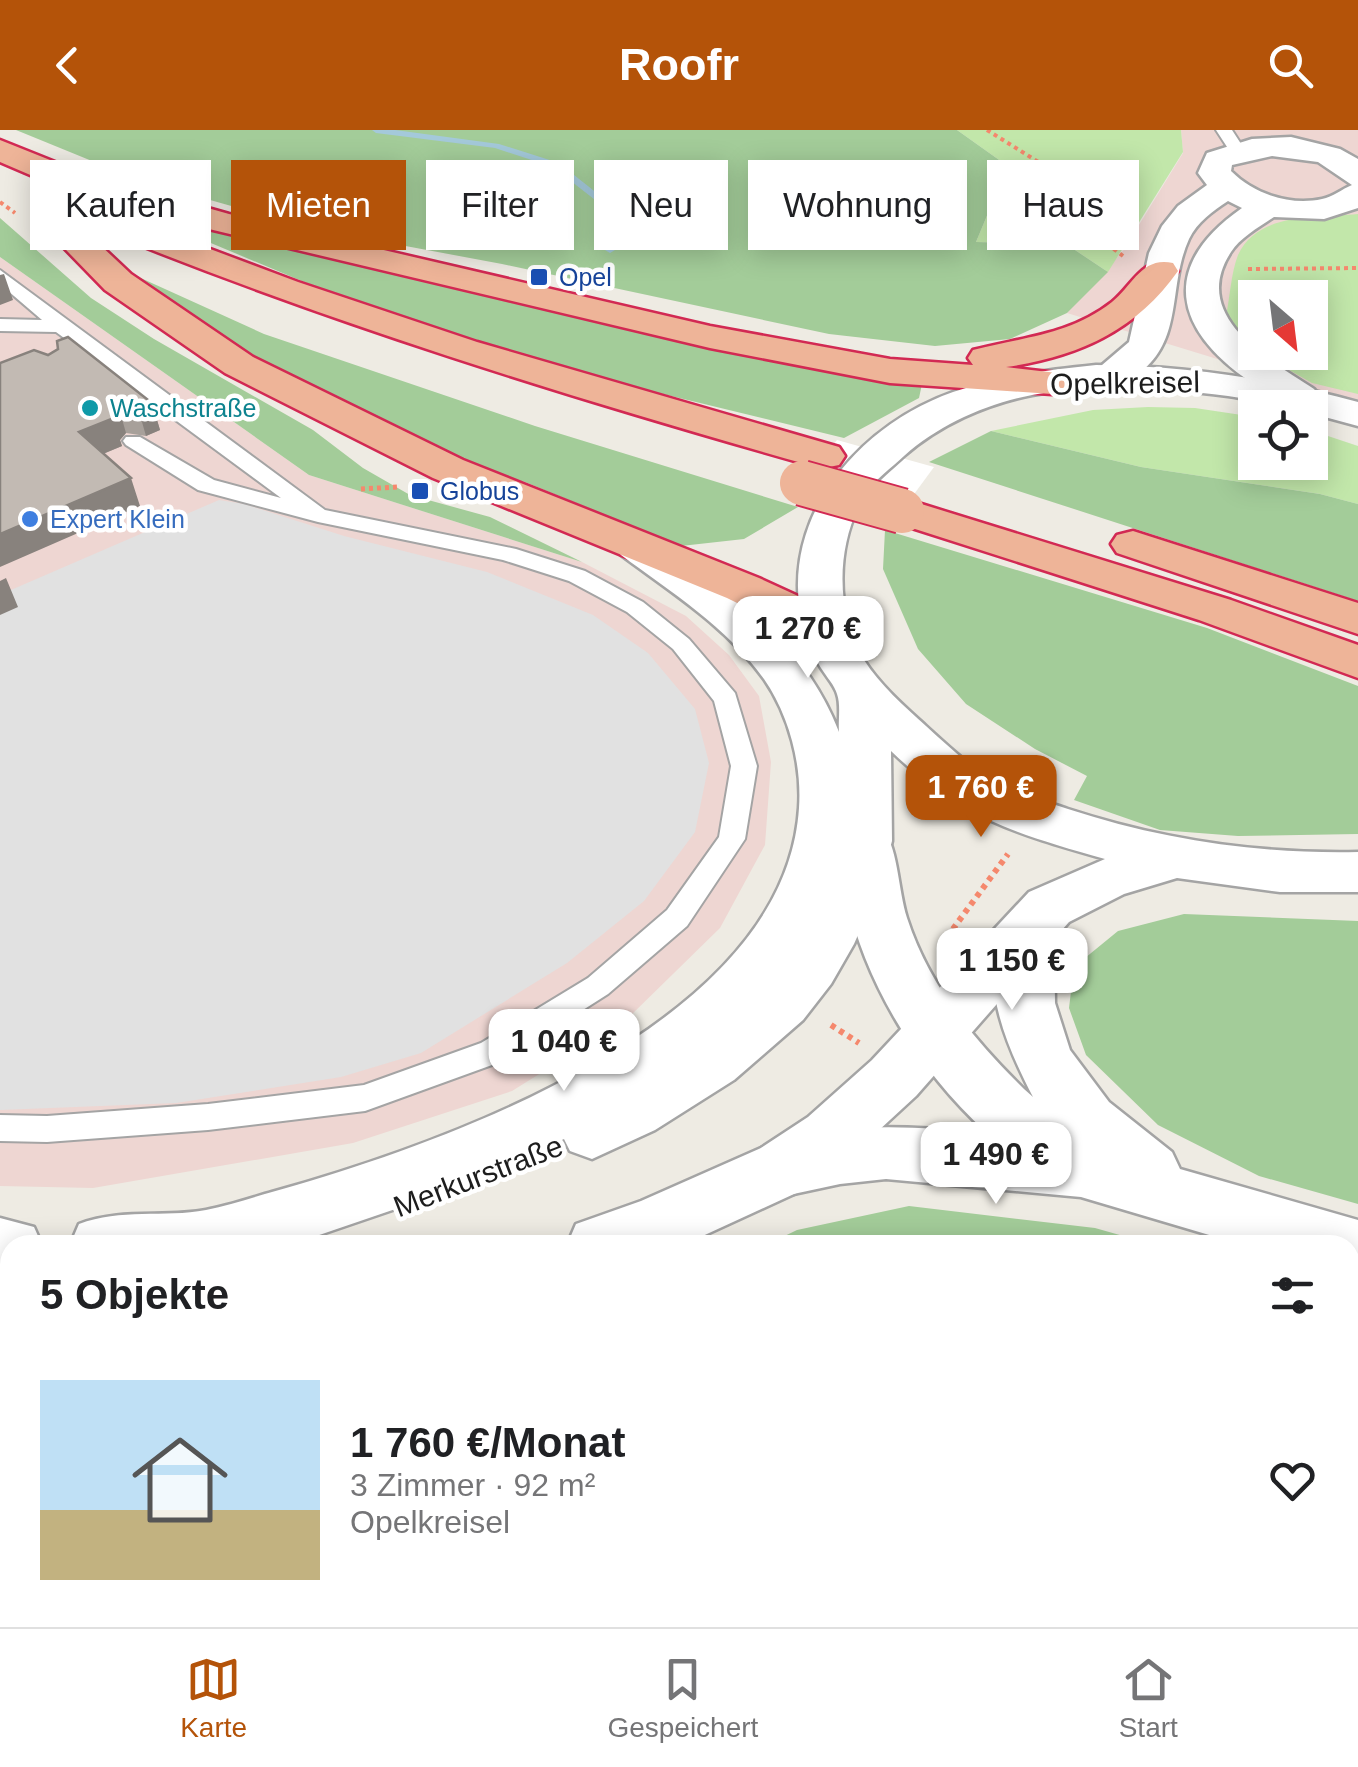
<!DOCTYPE html>
<html lang="de">
<head>
<meta charset="utf-8">
<style>
  body { margin:0; font-family:Arial,sans-serif; background:#f6f6f6; color:#202124; height:100vh; display:flex; flex-direction:column; font-size:38px; white-space:nowrap }
  * { box-sizing:border-box; margin:0 }
  p { font-size:32px; color:#757577 }
  .icon { flex:none; width:55px; height:55px; fill:none; stroke:currentColor; stroke-width:2; stroke-linecap:round; stroke-linejoin:round }
  .map { position:relative; flex:1; overflow:hidden }
  .panel { position:absolute; left:0px; top:1105px; width:1360px; height:392px; display:flex; flex-direction:column; background:#fff; border-radius:30px 30px 0 0; box-shadow:0 5px 25px #0003 }
  .panel>* { flex:none }
  .top-card { position:absolute; left:30px; top:30px; width:1300px; height:90px; display:flex; gap:20px }
  .needle { width:65px; rotate:152deg }
  .controls { position:absolute; left:1238px; top:150px; display:grid; gap:20px }
  .controls a { display:grid; place-items:center; width:90px; height:90px; border-radius:0px; background:#fff; box-shadow:0 5px 25px #0003; font-size:50px }
  .price { position:absolute; translate:-50% -85px; padding:0 22px; border-radius:20px; background:#fff; color:#222; font-size:32px; line-height:65px; filter:drop-shadow(0 2px 5px #0008) }
  .price::after { content:''; position:absolute; left:50%; top:60px; width:30px; height:22px; margin-left:-15px; background:inherit; clip-path:polygon(0 0,100% 0,50% 100%) }
  .price.current { background:#b45309; color:#fff }
  ul { padding:0; list-style:none }
  li { display:flex; align-items:center; gap:30px; height:250px; padding:0 40px }
  li+li { border-top:2px solid #e0e0e0 }
  li span { display:grid; place-items:center; flex:none; width:280px; height:200px; border-radius:0px; color:#555 }
  li>.icon { margin-inline-start:auto }
  span .icon { width:120px; height:120px; fill:#fffc; stroke-width:1 }
  li b { font-size:42px }
  h2 { display:flex; justify-content:space-between; align-items:center; height:120px; padding:0 40px; font-size:42px }
  .pill { padding:0 35px; border-radius:0px; background:#fff; box-shadow:0 5px 25px #0003; font-size:35px; line-height:90px }
  .pill.current { background:#b45309; color:#fff }
  header { display:flex; justify-content:space-between; align-items:center; height:130px; padding:0 40px; background:#b45309; color:#fff; font-size:45px; font-weight:600 }
  .tabs { display:flex; justify-content:space-around; align-items:center; height:140px; border-top:2px solid #e0e0e0; background:#fff; font-size:28px; color:#757577 }
  .tabs a { display:grid; justify-items:center; gap:5px }
  .tabs .current { color:#b45309 }
  .map>svg:first-child { display:block }
  .commercial { fill:#eed6d2; fill-rule:evenodd }
  .grass { fill:#c2e7aa }
  .forest { fill:#a3cc99 }
  .parking { fill:#e1e1e1 }
  .pier { fill:#fff }
  .lines { fill:none; stroke-linecap:round; stroke-linejoin:round }
  .stream { fill:#a4c9da; fill-rule:evenodd }
  .service-casing { stroke:#a4a4a4; stroke-width:4 }
  .minor-casing { stroke:#a4a4a4; stroke-width:5 }
  .tertiary-casing { stroke:#a4a4a4; stroke-width:5 }
  .trunk-casing { stroke:#d22953; stroke-width:5 }
  .path-far3 { stroke:#f5886d; stroke-width:4; stroke-dasharray:4 4; stroke-linecap:butt }
  .path-far2 { stroke:#f5886d; stroke-width:5; stroke-dasharray:4 4; stroke-linecap:butt }
  .path-far1 { stroke:#f5886d; stroke-width:6; stroke-dasharray:5 5; stroke-linecap:butt }
  .path { stroke:#f5886d; stroke-width:8; stroke-dasharray:6 6; stroke-linecap:butt }
  .service { fill:#fff; fill-rule:evenodd }
  .minor { fill:#fff; fill-rule:evenodd }
  .tertiary { fill:#fff; fill-rule:evenodd }
  .trunk { fill:#eeb498; fill-rule:evenodd }
  .trunk-bridge-casing { stroke:#d22953; stroke-width:48; stroke-linecap:butt }
  .trunk-bridge { stroke:#eeb498; stroke-width:44 }
  .wall { fill:#a7a09a }
  .shaded-wall { fill:#88827d }
  .building { fill:#c2bab3; stroke:#88827d; stroke-width:2.5 }
  .transit-dot { fill:#1a4fb4; stroke:#fff; stroke-width:4 }
  .culture-dot { fill:#0f9aa8; stroke:#fff; stroke-width:4 }
  .shop-dot { fill:#3f7fe0; stroke:#fff; stroke-width:4 }
  .labels { text-anchor:middle; dominant-baseline:central; stroke-width:9; stroke-linejoin:round; paint-order:stroke }
  .far-transit-label { font-size:25px; fill:#164399; stroke:#fff; text-anchor:start }
  .far-culture-label { font-size:25px; fill:#0d838f; stroke:#fff; text-anchor:start }
  .far-shop-label { font-size:25px; fill:#366cbe; stroke:#fff; text-anchor:start }
  .street-label { font-size:30px; fill:#1d1d1d; stroke:#fff }
</style>
</head>
<body>
<header><svg class="icon" aria-label="back" viewBox="0 0 24 24"><path d="M15 5l-7 7 7 7"/></svg>Roofr<svg class="icon" aria-label="search" viewBox="0 0 24 24"><circle cx="10" cy="10" r="6"/><path d="M15 15l6 6"/></svg></header>
<div class="map">
<svg width="1358" height="1497" viewBox="0 0 1358 1497">
  <rect width="100%" height="100%" fill="#eeebe3"/>
  <!-- commercial -->
  <path class="commercial" d="M1181,0H1358V272L1067,183L1123,121L1183,23ZM1255,168H1310V222H1255Z
    M0,127L309,345L582,432L686,486L729,525L759,566L771,632L765,715L720,798L626,890L512,961L353,1013L93,1058L0,1056Z"/>
  <!-- grass -->
  <path class="grass" d="M957,0H1181L1183,22L1108,142L1066,114L976,112L991,76L1002,32Z
    M1358,84V264L1312,253L1259,223L1310,222V168H1255V220L1226,186C1230,167 1231,143 1238,125C1258,81 1320,88 1358,84Z
    M1148,277L1195,278L1255,287V332H1310V300L1358,316V374L1320,364L1141,337L991,301L1093,280Z"/>
  <!-- forest -->
  <path class="forest" d="M16,0H957L1002,32L991,76L976,112L1066,114L1108,142L1067,183L1010,209L935,216L829,204L502,134L309,98L136,49Z
    M101,67C372,143 645,204 922,254L919,268L844,308L634,257L366,178Z
    M0,88L91,168L154,209L313,300L363,338L410,365L490,387L582,432L309,345L0,127Z
    M112,135L264,204L535,296L798,377L744,409L681,416L525,352L480,340L363,290L200,197Z
    M991,301L1141,337L1320,364L1358,374V471L929,332Z
    M885,400L1207,498L1358,556V704L1238,706L1160,700L1074,670L1087,646L1035,619L966,574L918,519L883,439Z
    M1184,784L1358,791V1074L1259,1046L1158,995L1086,925L1069,878L1074,837L1118,801Z
    M909,1076L1095,1098L1155,1115H766L797,1100Z
    M1350,1169L1358,1172V1497H0V1247L10,1246V1488H1350Z"/>
  <!-- parking -->
  <path class="parking" d="M219,370L244,374L344,406L487,442L593,485L648,523L695,579L709,633L695,702L644,771L567,833L421,923L341,947L176,973L0,980V484L4,463Z"/>
  <!-- pier -->
  <path class="pier" d="M837,310L934,337L890,397L790,368Z"/>
  <g class="lines">
    <!-- stream -->
    <path class="stream" d="M372,0H395L499,14L559,33L608,72L615,120L610,123L605,120L599,73L553,37L495,18L376,3Z"/>
    <!-- service casing -->
    <g class="service-casing">
      <path id="service" d="M1216,0H1232L1245,20L1243,23H1231Z
        M0,140L325,380L516,419L585,441L643,472L689,509L735,563L757,636L745,709L687,796L608,864L503,931L365,981L208,1000L47,1012L0,1011V985L47,986L208,974L364,955L481,913L588,848L667,780L719,707L731,636L714,571L673,519L627,482L569,451L503,430L318,392L198,360L126,315L123,311L126,307H140L214,350L281,368L56,202L0,201V189L42,190L0,154Z"/>
    </g>
    <!-- minor casing -->
    <g class="minor-casing">
      <path id="minor" d="M1291,7L1340,19L1358,29V78L1324,89L1274,87C1259,97 1240,108 1231,122C1188,187 1271,231 1314,259L1320,267L1314,275C1289,282 1272,267 1252,253C1173,200 1159,136 1242,78L1228,71C1213,81 1197,92 1189,109C1167,157 1185,210 1137,245C1122,255 1112,260 1094,255L1088,247L1129,212L1149,123L1162,96L1178,76L1207,55L1198,43L1207,23L1252,9ZM1272,26L1318,32L1352,55C1342,59 1333,67 1322,69C1290,76 1254,64 1231,41L1232,35Z
        M865,693L884,699C899,725 898,759 907,788C929,856 974,910 1024,959L1033,967C1006,915 975,845 1006,789L1026,782L1046,789L1054,804L1055,873L1070,920L1109,972L1172,1022L1180,1039L1358,1090V1140L1350,1143V1115H1243L1081,1067L886,1049L840,1054L784,1066L761,1058L752,1038L761,1018C839,990 907,996 987,1003C920,942 866,856 846,766C840,744 834,720 846,699Z"/>
    </g>
    <!-- tertiary casing -->
    <g class="tertiary-casing">
      <path id="tertiary" d="M1096,235C1186,236 1271,248 1358,272V296L1310,283V278C1282,278 1256,270 1228,266C1163,258 1096,253 1032,265C986,274 939,295 904,326C891,338 876,349 866,363C836,411 834,481 864,530C880,555 904,576 926,596C948,616 971,638 997,652C1019,664 1044,671 1068,679C1163,710 1258,724 1358,722V762H1280L1177,748L1124,764L1069,792L916,966L852,1025L807,1058L683,1115H567L576,1094L641,1071L761,1018L808,987L872,930L1029,762L1105,729C1014,703 961,688 891,621L892,711L880,755L854,814L831,854L803,890L734,950L655,1000L592,1029L570,1021L564,1009L454,1059L290,1115H70L79,1094C121,1078 164,1088 206,1080C228,1076 251,1068 272,1062C447,1013 785,894 799,678C802,634 789,585 764,549C727,497 671,462 621,425L615,416L621,407L637,403L653,407C729,461 804,511 839,602C838,591 841,575 837,564C835,556 826,546 821,538C809,519 801,497 799,474C788,376 865,293 953,262C1000,246 1047,240 1096,235Z
        M0,1088L34,1097L42,1115H10V1207H0Z"/>
    </g>
    <!-- trunk casing -->
    <g class="trunk-casing">
      <path id="trunk" d="M0,10L80,42L229,84L710,196L890,229L973,235L968,228L973,220C1023,207 1070,205 1112,172C1133,155 1142,126 1173,133L1178,141C1136,201 1077,227 1006,237L1066,244L1072,252L1066,260L1052,264L890,253L710,218L209,99L56,56L0,32Z
        M52,78L64,81L131,144L253,227L463,330L759,448L844,487L851,498L844,509L827,513L810,509L727,468L433,348L225,243L105,160L35,88L40,81Z
        M109,81L298,152L477,212L839,317L845,326L839,335L824,338L809,335C568,267 330,193 97,98L92,91L97,84Z
        M902,368L1231,470L1358,515V548L1199,490L887,390L880,381L887,372Z
        M1133,401L1358,473V504L1117,423L1111,414L1117,405Z"/>
    </g>
    <!-- path-far3 -->
    <path class="path-far3" d="M987,0L1040,33L1098,107L1123,126
      M0,72L15,83
      M1248,139L1358,138"/>
    <!-- path-far2 -->
    <path class="path-far2" d="M361,359L397,357"/>
    <!-- path-far1 -->
    <path class="path-far1" d="M947,807L1008,724
      M831,895L859,913"/>
    <!-- path -->
    <path class="path" d="M1350,1207L1358,1208
      M0,1387H10
      M1039,1488L1041,1497"/>
    <!-- service -->
    <use href="#service" class="service"/>
    <!-- minor -->
    <use href="#minor" class="minor"/>
    <!-- tertiary -->
    <use href="#tertiary" class="tertiary"/>
    <!-- trunk -->
    <use href="#trunk" class="trunk"/>
    <!-- trunk-bridge casing -->
    <g class="trunk-bridge-casing">
      <path id="trunk-bridge" d="M802,353L902,381"/>
    </g>
    <!-- trunk-bridge -->
    <use href="#trunk-bridge" class="trunk-bridge"/>
  </g>
  <!-- wall -->
  <path class="wall" d="M0,233L152,273L160,300L146,306L126,303L120,310L122,316L103,324L140,376Z"/>
  <!-- shaded-wall -->
  <path class="shaded-wall" d="M4,144L13,170L0,175V145Z
    M152,273L160,300L146,306L138,278Z
    M118,275L126,303L120,310L122,316L88,330L79,302L111,283Z
    M131,348L140,376L0,437V404Z
    M6,448L18,477L0,485V451Z"/>
  <!-- building -->
  <path class="building" d="M68,207L152,273L138,278L118,275L111,283L114,288L79,302L131,348L0,404V233L34,220L48,225L58,219L57,211Z"/>
  <!-- markers -->
  <g class="transit-dot">
    <rect x="529" y="137" width="20" height="20" rx="5"/>
    <rect x="410" y="351" width="20" height="20" rx="5"/>
  </g>
  <circle class="culture-dot" cx="90" cy="278" r="10"/>
  <circle class="shop-dot" cx="30" cy="389" r="10"/>
  <g class="labels">
    <!-- far-transit labels -->
    <g class="far-transit-label">
      <text x="559" y="147">Opel</text>
      <text x="440" y="361">Globus</text>
    </g>
    <!-- far-culture labels -->
    <g class="far-culture-label">
      <text x="110" y="278">Waschstraße</text>
    </g>
    <!-- far-shop labels -->
    <g class="far-shop-label">
      <text x="50" y="389">Expert Klein</text>
    </g>
    <!-- street labels -->
    <g class="street-label">
      <text transform="translate(1125 253) rotate(-1)">Opelkreisel</text>
      <text transform="translate(478 1046) rotate(-21)">Merkurstraße</text>
    </g>
  </g>
</svg>
<div class="controls">
<a><svg class="needle" viewBox="-14 -14 28 28"><path d="M0-13l5 13h-10z" fill="#e53935"/><path d="M0 13l5-13h-10z" fill="#757577"/></svg></a>
<a><svg class="icon" aria-label="locate" viewBox="0 0 24 24"><circle cx="12" cy="12" r="6"/><path d="M12 2v4M12 18v4M2 12h4M18 12h4"/></svg></a>
</div>
<b class="price" style="left:808px;top:551px">1 270 €</b>
<b class="price current" style="left:981px;top:710px">1 760 €</b>
<b class="price" style="left:1012px;top:883px">1 150 €</b>
<b class="price" style="left:564px;top:964px">1 040 €</b>
<b class="price" style="left:996px;top:1077px">1 490 €</b>
<div class="top-card">
<a class="pill">Kaufen</a>
<a class="pill current">Mieten</a>
<a class="pill">Filter</a>
<a class="pill">Neu</a>
<a class="pill">Wohnung</a>
<a class="pill">Haus</a>
</div>
<section class="panel">
<h2>5 Objekte<svg class="icon" aria-label="filters" viewBox="0 0 24 24"><path d="M4 7h16M4 17h16"/><circle cx="9" cy="7" r="2"/><circle cx="15" cy="17" r="2"/></svg></h2>
<ul>
<li><span style="background:linear-gradient(#bfe0f5 65%,#c2b280 0)"><svg class="icon" aria-label="home" viewBox="0 0 24 24"><path d="M3 11l9-7 9 7M6 9v11h12V9"/></svg></span><div><b>1 760 €/Monat</b><p>3 Zimmer · 92 m²</p><p>Opelkreisel</p></div><svg class="icon" aria-label="heart" viewBox="0 0 24 24"><path d="M12 20l-8-8c-3-5 5-10 8-4 3-6 11-1 8 4z"/></svg></li>
</ul>
</section>
</div>
<nav class="tabs">
<a class="current"><svg class="icon" aria-label="map" viewBox="0 0 24 24"><path d="M3 6l6-2 6 2 6-2v14l-6 2-6-2-6 2zM9 4v14M15 6v14"/></svg>Karte</a>
<a><svg class="icon" aria-label="saved" viewBox="0 0 24 24"><path d="M7 4h10v16l-5-4-5 4z"/></svg>Gespeichert</a>
<a><svg class="icon" aria-label="home" viewBox="0 0 24 24"><path d="M3 11l9-7 9 7M6 9v11h12V9"/></svg>Start</a>
</nav>
</body>
</html>
